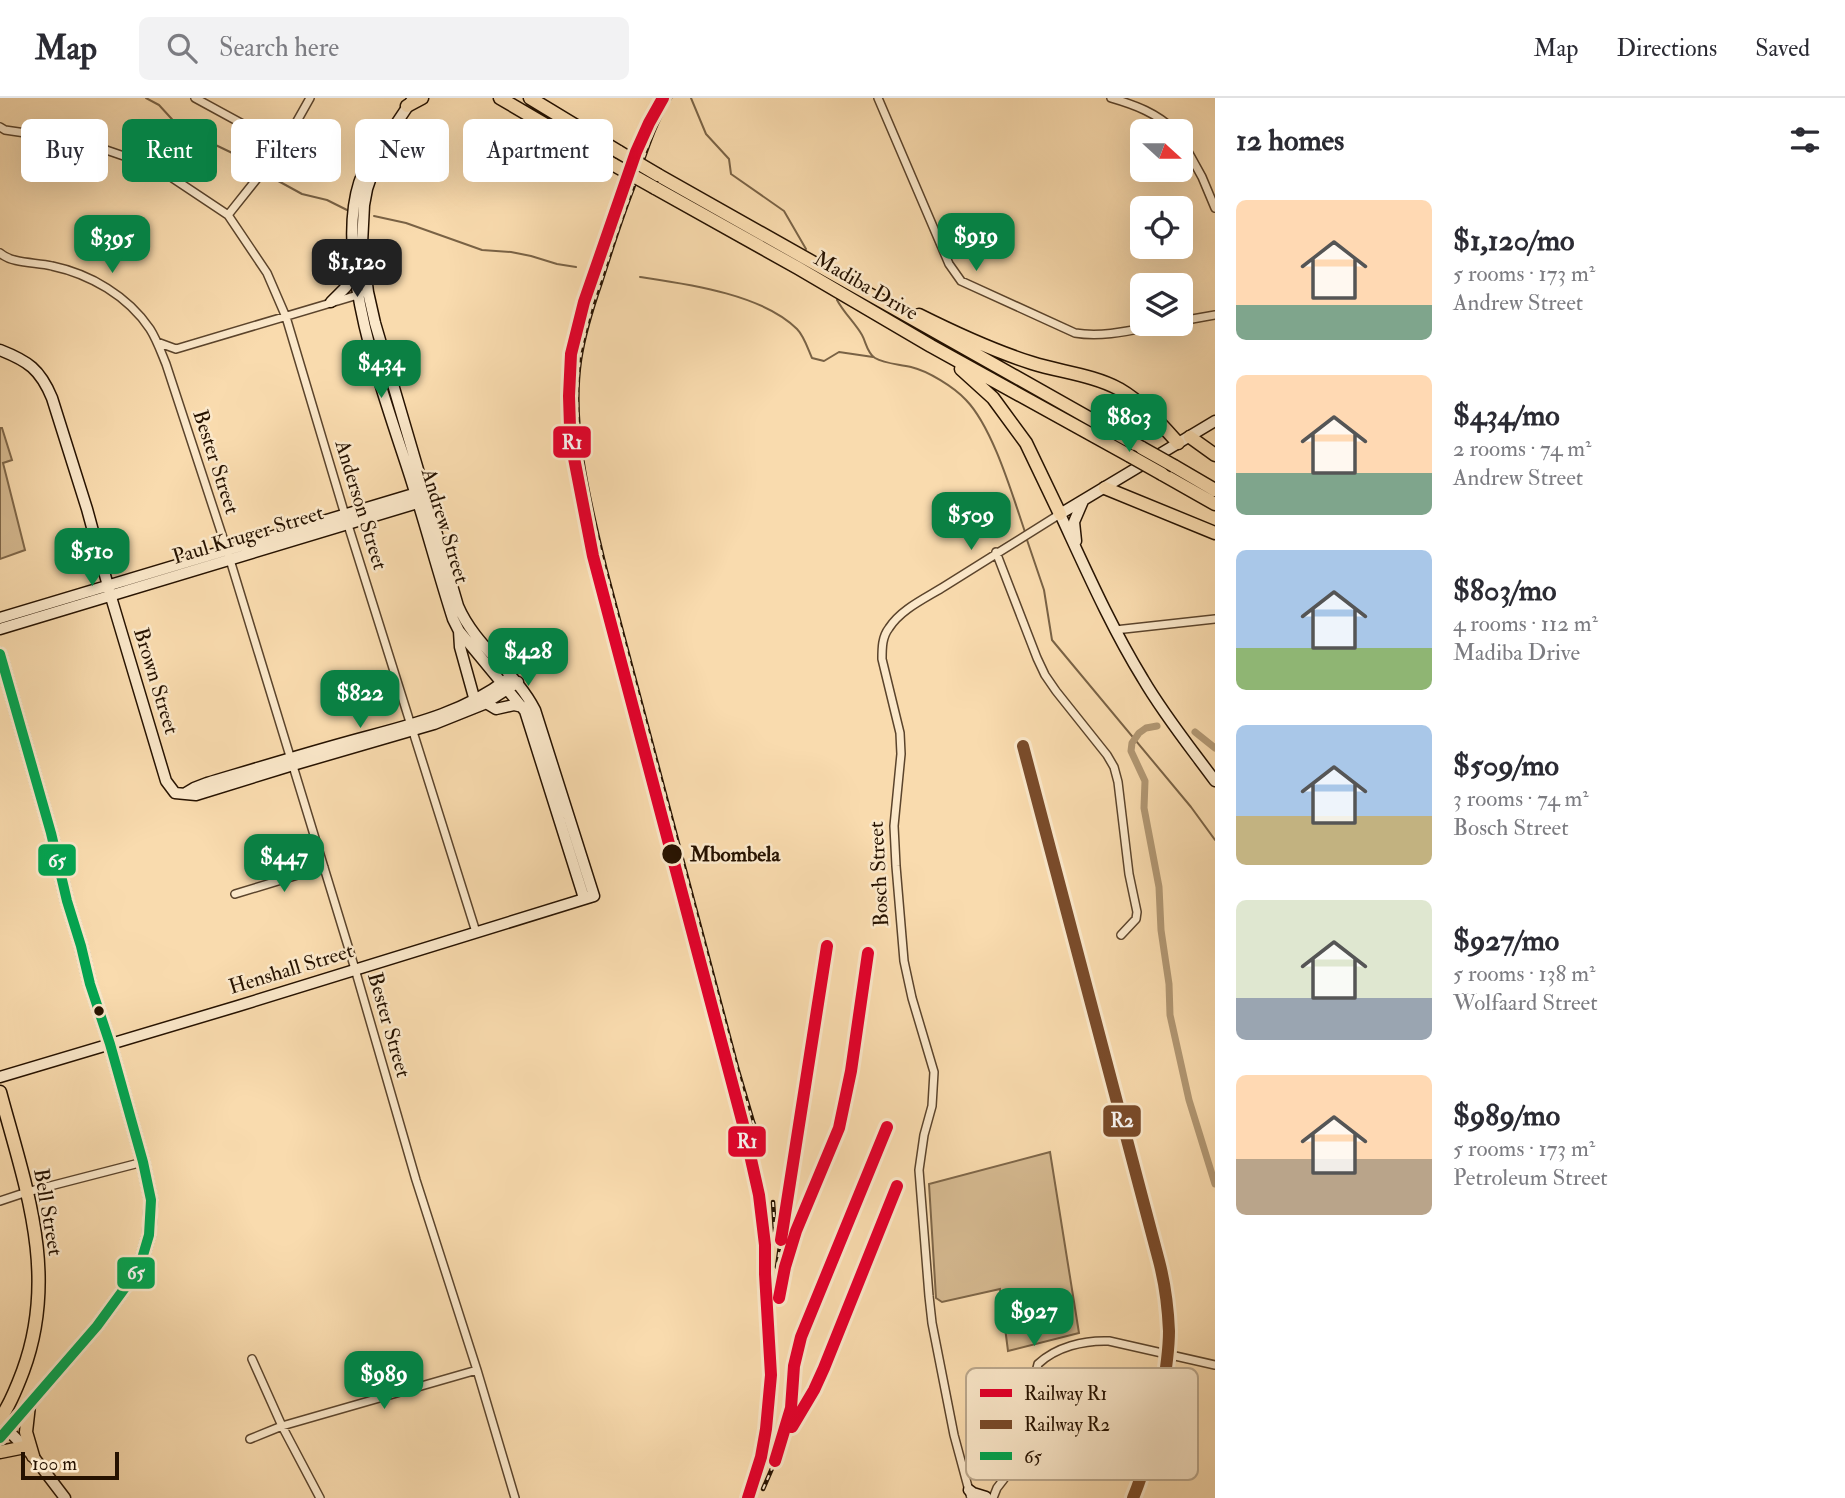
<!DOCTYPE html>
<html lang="en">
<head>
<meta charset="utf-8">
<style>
  body { margin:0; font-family:"IM FELL Double Pica",serif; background:#f2f2f3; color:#2b2b33; height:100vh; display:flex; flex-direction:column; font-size:26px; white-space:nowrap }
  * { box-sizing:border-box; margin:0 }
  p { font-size:23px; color:#7c7c81 }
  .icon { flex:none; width:38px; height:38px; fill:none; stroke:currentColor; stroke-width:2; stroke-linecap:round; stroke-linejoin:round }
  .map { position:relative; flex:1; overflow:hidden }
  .sheet { display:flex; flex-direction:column; background:#fff; width:630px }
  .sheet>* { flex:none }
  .top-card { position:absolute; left:21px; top:21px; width:665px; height:63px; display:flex; gap:14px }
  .needle { width:46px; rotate:111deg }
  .controls { position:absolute; left:1130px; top:21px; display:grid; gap:14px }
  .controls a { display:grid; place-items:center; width:63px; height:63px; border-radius:10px; background:#fff; box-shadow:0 7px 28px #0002; font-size:35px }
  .scale { position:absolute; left:21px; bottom:18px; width:98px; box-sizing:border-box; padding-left:7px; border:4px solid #261200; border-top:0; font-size:19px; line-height:24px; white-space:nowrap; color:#261200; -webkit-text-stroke:5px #fbe8ca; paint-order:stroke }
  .price { position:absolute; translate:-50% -60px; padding:0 16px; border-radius:14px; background:#0b8043; color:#fff; font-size:23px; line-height:46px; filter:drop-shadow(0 2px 4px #0008) }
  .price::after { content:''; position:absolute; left:50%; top:42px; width:21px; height:16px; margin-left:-10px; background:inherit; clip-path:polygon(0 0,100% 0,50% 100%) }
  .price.on { background:#222; color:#fff }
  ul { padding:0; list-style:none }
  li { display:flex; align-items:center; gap:21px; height:175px; padding:0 21px }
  li span { display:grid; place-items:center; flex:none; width:196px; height:140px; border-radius:10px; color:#555 }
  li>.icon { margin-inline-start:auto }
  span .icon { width:84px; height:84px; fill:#fffc; stroke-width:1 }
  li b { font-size:30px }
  h2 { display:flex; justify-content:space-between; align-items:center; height:84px; padding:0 21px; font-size:30px }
  .tag { padding:0 24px; border-radius:10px; background:#fff; box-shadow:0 7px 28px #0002; font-size:24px; line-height:63px }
  .tag.on { background:#0b8043; color:#fff }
  header { display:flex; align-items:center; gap:42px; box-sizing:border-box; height:98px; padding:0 35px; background:#fff; border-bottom:2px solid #e1e1e2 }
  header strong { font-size:33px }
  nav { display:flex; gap:38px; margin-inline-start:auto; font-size:24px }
  .search { width:490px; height:63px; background:#f2f2f3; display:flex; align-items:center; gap:18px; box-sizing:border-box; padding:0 24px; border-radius:10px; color:#7c7c81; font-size:26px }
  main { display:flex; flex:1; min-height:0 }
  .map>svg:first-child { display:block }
  .green { fill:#d5b990; stroke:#7e6648; stroke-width:2 }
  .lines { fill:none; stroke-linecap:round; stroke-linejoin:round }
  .stream { stroke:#796245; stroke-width:2 }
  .canal { stroke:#b19773; stroke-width:7 }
  .street-casing { stroke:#5b442c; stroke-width:10 }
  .secondary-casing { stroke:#261200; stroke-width:13 }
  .primary-casing { stroke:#261200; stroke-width:15 }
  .street { stroke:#fbe8ca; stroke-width:7 }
  .secondary { stroke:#fbe8ca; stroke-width:10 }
  .primary { stroke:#f9dbae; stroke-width:12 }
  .rail-casing { stroke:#261200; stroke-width:4.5 }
  .rail { stroke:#fbe8ca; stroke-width:2; stroke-dasharray:5; stroke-linecap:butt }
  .primary-bridge-casing { stroke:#261200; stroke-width:15; stroke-linecap:butt }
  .primary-bridge { stroke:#f9dbae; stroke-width:12 }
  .bus-1-casing { stroke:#fbe8ca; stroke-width:16 }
  .bus-1 { stroke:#00a651; stroke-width:10 }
  .rail-1-casing { stroke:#fbe8ca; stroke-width:18 }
  .rail-2-casing { stroke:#fbe8ca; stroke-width:18 }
  .rail-1 { stroke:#e4002b; stroke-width:12 }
  .rail-2 { stroke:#7a4b2a; stroke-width:12 }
  .stop-dot { fill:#261200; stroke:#fbe8ca; stroke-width:2.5 }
  .labels { text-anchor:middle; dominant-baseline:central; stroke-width:5; stroke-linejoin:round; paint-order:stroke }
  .street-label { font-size:21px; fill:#261200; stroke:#fbe8ca }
  .stop-label { font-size:21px; font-weight:bold; fill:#261200; stroke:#fbe8ca; text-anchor:start }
  .key { fill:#fbe8ca; stroke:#bba88d; stroke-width:2 }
  .key-label { font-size:19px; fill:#261200 }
  .line-badge { stroke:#fbe8ca; stroke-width:2.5 }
  .badge-label { font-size:19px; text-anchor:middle; font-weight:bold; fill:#fff }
</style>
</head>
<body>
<header>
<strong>Map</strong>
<div class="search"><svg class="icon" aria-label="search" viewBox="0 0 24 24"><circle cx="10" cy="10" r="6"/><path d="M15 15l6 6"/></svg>Search here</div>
<nav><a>Map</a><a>Directions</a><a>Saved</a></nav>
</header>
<main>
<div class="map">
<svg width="1215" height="1400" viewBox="0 0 1215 1400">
  <rect width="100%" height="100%" fill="#f9dbae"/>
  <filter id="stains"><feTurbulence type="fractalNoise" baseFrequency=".00286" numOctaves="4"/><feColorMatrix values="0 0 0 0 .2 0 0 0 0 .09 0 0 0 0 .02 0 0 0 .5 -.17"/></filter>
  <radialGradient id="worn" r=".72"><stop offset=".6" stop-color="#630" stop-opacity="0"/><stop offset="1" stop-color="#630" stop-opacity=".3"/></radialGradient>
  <!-- green -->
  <path class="green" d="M0,330H2L12,362L3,365L25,452L0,461Z
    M1050,1054L1079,1235L1008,1253L1000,1191L942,1204L936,1200L929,1086Z"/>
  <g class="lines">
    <!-- stream -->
    <path class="stream" d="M146,0L159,7L180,30L249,63L253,68
      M691,0L706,36L729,61L731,76L784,113L806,151
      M271,79L302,96L327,102L347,112
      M374,118L406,125L482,152L511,154L531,158L557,166L576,169
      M640,179C687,186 762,196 797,231C804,238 808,251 812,260L824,263L839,254L873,259
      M837,202C844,215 855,225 862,237C866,244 867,255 875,260C885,266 899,266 911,269C928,273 954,289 966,302C993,330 1012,396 1025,434
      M1026,439L1044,492L1052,542L1191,709L1215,742"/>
    <!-- canal -->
    <path class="canal" d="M1157,628L1146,630L1139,635L1132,645L1131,653L1145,683L1144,710L1159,789L1161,832L1169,886L1170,917L1189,1002L1215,1086
      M1195,634L1215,650"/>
    <!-- street casing -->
    <g class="street-casing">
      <path id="street" d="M195,0L283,48
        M878,0L949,166L961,183L1075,235C1105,240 1136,231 1165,226
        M1111,0C1135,7 1157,15 1175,33
        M0,29L5,32L80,43L147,66L165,75L228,117L267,175L286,219L348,427L476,834
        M1181,41L1202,79L1215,110
        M228,117L283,48L310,0
        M0,155C13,166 35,164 52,168C90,176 128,198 150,231C157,242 161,254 166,266L227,452L355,871L416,1082L477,1272L515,1400
        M1181,223L1215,217
        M157,244L176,251L361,196
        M996,454L1037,560L1045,577L1056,593L1107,657L1114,669L1118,684L1129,776L1137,814L1136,821L1121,837
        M1115,532L1215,521
        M235,796L324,769
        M0,1103L27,1094L143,1064
        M252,1261L282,1328L320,1400
        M250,1341L282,1328L477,1272
        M971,1400L954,1337L932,1225L929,1198L919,1072L924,1037L932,1008L934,974L912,900L904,863L896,768L894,728L901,656L900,635L882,561C882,550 882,539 889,530C901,511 926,500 945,488C983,464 1022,440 1060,416
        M993,1400L997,1390L1007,1377L1013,1363L1038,1266C1056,1249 1084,1242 1109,1243L1215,1267"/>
    </g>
    <!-- secondary casing -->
    <g class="secondary-casing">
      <path id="secondary" d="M380,49C313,116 385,299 410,378C425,425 438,474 453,521L459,533L525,613L584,800
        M331,204L346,189L354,176
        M0,252C28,263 40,271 52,300L87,411L111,499L166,683L175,695L196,697L293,667L434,626L484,606L518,584
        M1215,323L1060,416C1086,472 1111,529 1143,581C1164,617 1190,649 1215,683
        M1076,443L1074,424L1083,403
        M0,520L420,394
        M0,531L424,403
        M459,533L460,549L475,603
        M486,605L496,611L514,607L523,609
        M184,696L194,690L207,685C254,671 300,657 347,644C401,629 461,617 506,582
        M0,979L238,908L594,798L535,612C515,573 475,548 458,508L375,225L368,194L362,146L364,107L367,91L382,47L412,2
        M4,1328L33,1358L65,1400
        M969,1392L973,1395L986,1399"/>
    </g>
    <!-- primary casing -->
    <g class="primary-casing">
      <path id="primary" d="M500,0L614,67
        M530,0L619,54
        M407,8L422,0
        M658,77L1142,350
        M655,90L798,170L931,248L1130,358
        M919,217C955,235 994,253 1032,265C1061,274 1093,277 1119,291C1143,305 1160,325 1178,345
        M961,271L993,300L1026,345L1060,416
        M1190,339L1215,357
        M1174,368L1215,392
        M1162,376L1215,406
        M1105,390L1215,435
        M0,556L51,735L67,803L81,848L90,886L110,946L143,1064L151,1102L149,1137L141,1164L135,1176L97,1228L0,1340
        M0,994C25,1087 59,1176 23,1273C17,1289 10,1307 0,1321
        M29,1307L26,1334L33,1358
        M0,1354L25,1349"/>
    </g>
    <!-- street -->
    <use href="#street" class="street"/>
    <!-- secondary -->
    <use href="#secondary" class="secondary"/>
    <!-- primary -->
    <use href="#primary" class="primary"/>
    <!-- rail casing -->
    <g class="rail-casing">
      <path id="rail" d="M658,0L646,21L635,49L589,175L573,226L565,271L566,329L590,468L750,1073L760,1128L765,1176
        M670,0C651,31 643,65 630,98C619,127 610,156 601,184C592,210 584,235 580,262C570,330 590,407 606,473L738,973L753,1024L762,1045
        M1023,648L1159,1163C1165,1186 1168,1209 1169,1233C1169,1256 1165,1279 1161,1302C1154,1336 1146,1369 1133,1400
        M773,1104L775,1134
        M777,1169L786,1105L827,848
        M779,1200L785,1169L796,1133L839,1030L851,973L868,855
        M791,1331L807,1306L824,1270L897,1088
        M773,1368L789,1321L794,1268L801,1239L887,1029
        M763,1391L777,1359"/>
    </g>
    <!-- rail -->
    <use href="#rail" class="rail"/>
    <!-- primary-bridge casing -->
    <g class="primary-bridge-casing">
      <path id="primary-bridge" d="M619,54L658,77
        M614,67L655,90
        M1142,350L1174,368
        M1130,358L1162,376"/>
    </g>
    <!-- primary-bridge -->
    <use href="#primary-bridge" class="primary-bridge"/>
    <!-- bus-1 casing -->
    <g class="bus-1-casing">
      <path id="bus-1" d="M0,556L51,735L67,803L81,848L90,886L110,946L143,1064L151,1102L149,1137L141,1164L135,1176L97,1228L0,1340"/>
    </g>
    <!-- bus-1 -->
    <use href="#bus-1" class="bus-1"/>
    <!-- rail-1 casing -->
    <g class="rail-1-casing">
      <path id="rail-1" d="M663,0L649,25L636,54L584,204L571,256L569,298L570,329L574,360L593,458L744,1030L759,1097L765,1147V1176L771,1277L766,1331L761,1359L748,1400
        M781,1142L827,848
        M779,1200L785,1169L796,1133L839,1030L851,973L868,855
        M792,1329L814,1292L824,1270L897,1088
        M775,1363L791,1310L794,1268L801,1239L887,1029"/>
    </g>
    <!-- rail-2 casing -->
    <g class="rail-2-casing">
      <path id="rail-2" d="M1023,648L1159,1163C1165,1186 1168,1209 1169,1233C1169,1256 1165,1279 1161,1302C1154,1336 1146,1369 1133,1400"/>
    </g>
    <!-- rail-1 -->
    <use href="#rail-1" class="rail-1"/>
    <!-- rail-2 -->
    <use href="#rail-2" class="rail-2"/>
  </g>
  <!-- markers -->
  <g class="stop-dot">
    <circle cx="672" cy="756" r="11"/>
    <circle cx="99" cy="913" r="6"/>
  </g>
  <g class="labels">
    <!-- street labels -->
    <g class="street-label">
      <text transform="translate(866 188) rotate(30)">Madiba Drive</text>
      <text transform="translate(216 364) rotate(72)">Bester Street</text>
      <text transform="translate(361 407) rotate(73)">Anderson Street</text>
      <text transform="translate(445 428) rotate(73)">Andrew Street</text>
      <text transform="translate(248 437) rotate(-17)">Paul Kruger Street</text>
      <text transform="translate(156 583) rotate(73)">Brown Street</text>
      <text transform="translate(879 776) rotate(-93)">Bosch Street</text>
      <text transform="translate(291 871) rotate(-17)">Henshall Street</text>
      <text transform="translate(389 927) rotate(74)">Bester Street</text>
      <text transform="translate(48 1114) rotate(80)">Bell Street</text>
    </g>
    <!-- stop labels -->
    <g class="stop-label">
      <text x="690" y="756">Mbombela</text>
    </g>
  </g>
  <!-- legend -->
  <rect x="966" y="1270" width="232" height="112" rx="10" class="key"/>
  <rect x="980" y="1291" width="32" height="8" fill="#e4002b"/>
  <rect x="980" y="1322" width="32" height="9" fill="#7a4b2a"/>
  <rect x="980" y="1354" width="32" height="8" fill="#00a651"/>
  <g class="key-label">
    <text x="1024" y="1302">Railway R1</text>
    <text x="1024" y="1333">Railway R2</text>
    <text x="1024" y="1365">65</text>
  </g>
  <g class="line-badge">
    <rect x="552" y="327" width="40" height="34" rx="7" fill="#e4002b"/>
    <rect x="37" y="745" width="40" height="34" rx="7" fill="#00a651"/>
    <rect x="1102" y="1006" width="40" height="34" rx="7" fill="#7a4b2a"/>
    <rect x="727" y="1027" width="40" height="33" rx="7" fill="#e4002b"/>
    <rect x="116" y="1158" width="40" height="34" rx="7" fill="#00a651"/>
  </g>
  <g class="badge-label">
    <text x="572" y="351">R1</text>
    <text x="57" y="769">65</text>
    <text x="1122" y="1029">R2</text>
    <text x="747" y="1050">R1</text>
    <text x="136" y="1181">65</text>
  </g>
  <rect width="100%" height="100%" filter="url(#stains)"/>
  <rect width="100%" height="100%" fill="url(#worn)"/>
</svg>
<div class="controls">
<a><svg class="needle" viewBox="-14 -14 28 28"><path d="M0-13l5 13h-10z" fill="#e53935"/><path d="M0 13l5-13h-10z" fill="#7c7c81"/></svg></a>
<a><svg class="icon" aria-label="locate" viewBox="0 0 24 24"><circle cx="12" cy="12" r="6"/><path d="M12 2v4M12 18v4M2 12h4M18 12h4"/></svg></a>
<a><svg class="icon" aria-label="layers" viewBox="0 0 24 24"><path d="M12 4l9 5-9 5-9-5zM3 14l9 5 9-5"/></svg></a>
</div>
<div class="scale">100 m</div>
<b class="price" style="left:976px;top:175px">$919</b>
<b class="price" style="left:112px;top:177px">$395</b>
<b class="price on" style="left:357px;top:201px">$1,120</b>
<b class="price" style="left:381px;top:302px">$434</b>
<b class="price" style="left:1129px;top:356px">$803</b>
<b class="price" style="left:971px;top:454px">$509</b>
<b class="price" style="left:92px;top:490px">$510</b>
<b class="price" style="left:528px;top:590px">$428</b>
<b class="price" style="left:360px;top:632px">$822</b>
<b class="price" style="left:284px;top:796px">$447</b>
<b class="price" style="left:1034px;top:1250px">$927</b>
<b class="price" style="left:384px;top:1313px">$989</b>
<div class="top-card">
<a class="tag">Buy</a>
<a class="tag on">Rent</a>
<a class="tag">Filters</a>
<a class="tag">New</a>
<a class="tag">Apartment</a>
</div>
</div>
<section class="sheet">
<h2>12 homes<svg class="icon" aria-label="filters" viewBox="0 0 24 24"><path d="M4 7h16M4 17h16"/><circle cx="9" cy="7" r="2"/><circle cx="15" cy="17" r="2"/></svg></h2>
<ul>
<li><span style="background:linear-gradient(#ffd9b3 75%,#7fa58c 0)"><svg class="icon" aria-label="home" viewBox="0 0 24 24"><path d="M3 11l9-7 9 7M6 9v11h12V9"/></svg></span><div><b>$1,120/mo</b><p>5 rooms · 173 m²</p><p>Andrew Street</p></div></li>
<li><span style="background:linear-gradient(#ffd9b3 70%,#7fa58c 0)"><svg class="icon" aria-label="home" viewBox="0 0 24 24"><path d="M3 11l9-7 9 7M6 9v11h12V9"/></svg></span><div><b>$434/mo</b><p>2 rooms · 74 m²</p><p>Andrew Street</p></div></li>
<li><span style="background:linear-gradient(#a9c7e8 70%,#8fb573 0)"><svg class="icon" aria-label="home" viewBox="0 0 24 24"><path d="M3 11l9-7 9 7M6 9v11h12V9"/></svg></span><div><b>$803/mo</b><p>4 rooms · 112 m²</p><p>Madiba Drive</p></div></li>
<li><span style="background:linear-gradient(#a9c7e8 65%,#c2b280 0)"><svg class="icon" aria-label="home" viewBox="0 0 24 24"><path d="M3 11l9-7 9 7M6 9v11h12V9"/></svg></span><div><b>$509/mo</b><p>3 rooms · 74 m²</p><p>Bosch Street</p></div></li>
<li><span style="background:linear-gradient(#dfe7d0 70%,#9aa5b1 0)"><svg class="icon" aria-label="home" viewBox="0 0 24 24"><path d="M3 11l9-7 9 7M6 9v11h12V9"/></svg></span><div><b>$927/mo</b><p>5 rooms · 138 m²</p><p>Wolfaard Street</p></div></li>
<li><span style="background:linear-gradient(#ffd9b3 60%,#b9a48a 0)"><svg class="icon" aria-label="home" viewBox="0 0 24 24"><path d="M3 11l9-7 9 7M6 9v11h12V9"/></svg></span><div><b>$989/mo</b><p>5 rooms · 173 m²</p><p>Petroleum Street</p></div></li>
</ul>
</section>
</main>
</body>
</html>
